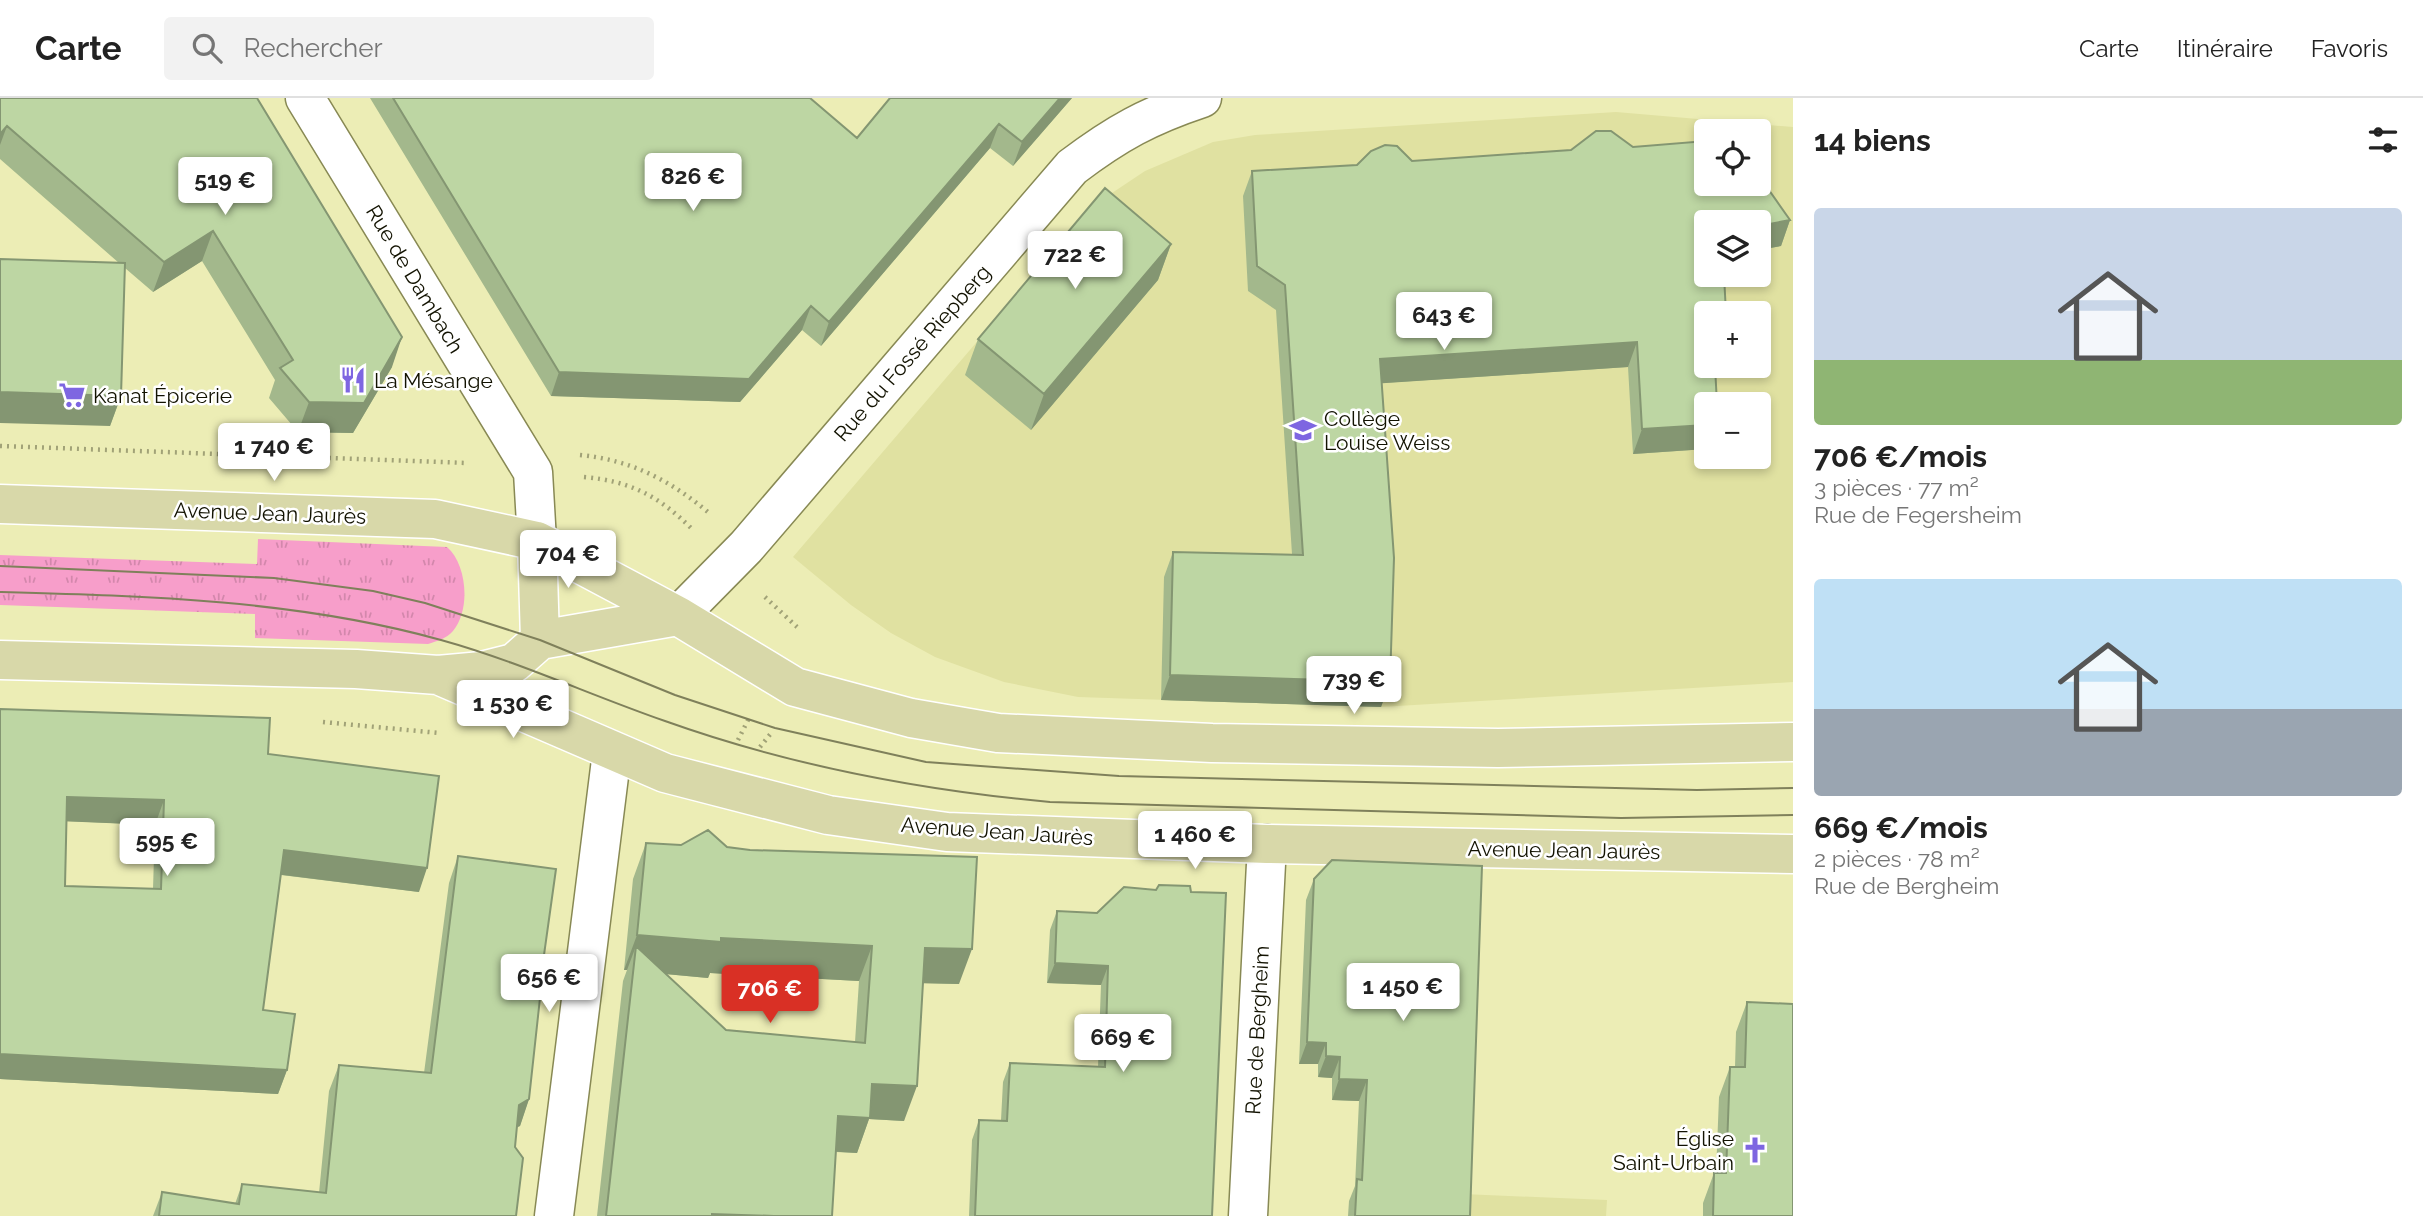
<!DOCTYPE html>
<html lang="fr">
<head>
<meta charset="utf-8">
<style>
  body { margin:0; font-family:Raleway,sans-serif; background:#f2f2f2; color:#222; height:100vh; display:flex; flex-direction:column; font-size:26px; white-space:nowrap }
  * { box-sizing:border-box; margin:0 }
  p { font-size:23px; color:#767676 }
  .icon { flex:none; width:38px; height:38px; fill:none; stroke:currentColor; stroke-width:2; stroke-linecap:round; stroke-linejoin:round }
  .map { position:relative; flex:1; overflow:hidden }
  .sheet { display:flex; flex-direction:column; background:#fff; width:630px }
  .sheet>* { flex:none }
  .fabs { position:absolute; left:1694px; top:21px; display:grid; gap:14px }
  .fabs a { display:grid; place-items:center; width:77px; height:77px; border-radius:7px; background:#fff; box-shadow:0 4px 10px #0003; font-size:35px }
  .price { position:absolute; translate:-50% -60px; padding:0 16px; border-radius:7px; background:#fff; color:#222; font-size:23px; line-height:46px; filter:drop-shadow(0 2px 4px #0008) }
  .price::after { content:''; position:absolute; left:50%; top:42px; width:21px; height:16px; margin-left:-10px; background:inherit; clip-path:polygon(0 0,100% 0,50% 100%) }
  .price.selected { background:#d93025; color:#fff }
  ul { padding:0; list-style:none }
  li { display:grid; align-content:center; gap:14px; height:371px; padding:0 21px }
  li span { display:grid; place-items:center; height:217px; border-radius:7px; color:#555 }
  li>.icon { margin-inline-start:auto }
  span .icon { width:126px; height:126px; fill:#fffc; stroke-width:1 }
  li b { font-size:30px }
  h2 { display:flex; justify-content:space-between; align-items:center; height:84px; padding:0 21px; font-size:30px }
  header { display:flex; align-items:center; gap:42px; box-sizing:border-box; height:98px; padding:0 35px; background:#fff; border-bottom:2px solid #e0e0e0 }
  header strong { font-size:33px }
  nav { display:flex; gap:38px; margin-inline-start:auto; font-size:24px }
  .search { width:490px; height:63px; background:#f2f2f2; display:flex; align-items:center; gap:18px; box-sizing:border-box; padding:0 24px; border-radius:7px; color:#767676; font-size:26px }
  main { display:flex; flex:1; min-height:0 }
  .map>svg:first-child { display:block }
  .built { fill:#e0e1a1; fill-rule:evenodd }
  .grass { fill:url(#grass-tufts) }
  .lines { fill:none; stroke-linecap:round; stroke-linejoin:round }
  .minor-casing { stroke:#888954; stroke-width:41 }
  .major-casing { stroke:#fff; stroke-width:41 }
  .path { stroke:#a1a277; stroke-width:4.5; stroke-dasharray:2 5; stroke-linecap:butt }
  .minor { stroke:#fff; stroke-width:38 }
  .major { stroke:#d8d8a9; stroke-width:38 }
  .tram { stroke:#7f805b; stroke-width:2 }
  .wall { fill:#a3b88c; fill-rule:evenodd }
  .shaded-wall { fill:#849672 }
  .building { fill:#bdd6a3; stroke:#849672; stroke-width:2; fill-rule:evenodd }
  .labels { text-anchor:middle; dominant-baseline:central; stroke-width:5; stroke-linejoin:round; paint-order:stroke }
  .street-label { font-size:21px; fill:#121201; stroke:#fff }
  .poi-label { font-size:21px; fill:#121201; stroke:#fff; text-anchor:start }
</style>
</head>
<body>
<header>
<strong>Carte</strong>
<div class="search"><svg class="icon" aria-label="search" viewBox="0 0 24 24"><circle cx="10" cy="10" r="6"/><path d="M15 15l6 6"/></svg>Rechercher</div>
<nav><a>Carte</a><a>Itinéraire</a><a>Favoris</a></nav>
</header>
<main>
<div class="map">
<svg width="1793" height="1118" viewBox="0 0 1793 1118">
  <defs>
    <pattern id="grass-tufts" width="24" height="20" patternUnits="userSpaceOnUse" patternTransform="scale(1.75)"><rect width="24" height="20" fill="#f79eca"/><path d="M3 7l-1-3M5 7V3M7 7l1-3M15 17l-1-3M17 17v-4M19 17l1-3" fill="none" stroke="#d387ac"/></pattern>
  </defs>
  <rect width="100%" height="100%" fill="#ecedb5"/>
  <!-- built -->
  <path class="built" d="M1616,14L1793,29V584L1381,609L1078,599L1004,584L935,559L891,535L851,507L793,459L1069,136L1103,101L1145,73L1213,44L1255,37ZM1706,33H1759V86H1706ZM1706,124H1759V177H1706ZM1706,215H1759V268H1706ZM1706,306H1759V359H1706Z
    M1463,1096L1607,1102L1606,1118H1463Z"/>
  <!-- grass -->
  <path class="grass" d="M258,441L447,449C467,466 471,512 453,533C446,541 437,543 428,546L255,540V516L0,507V457L257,466Z"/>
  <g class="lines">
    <!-- minor casing -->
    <g class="minor-casing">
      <path id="minor" d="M305,0L533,374L537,443
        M678,518L746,449L1072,69C1117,35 1148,18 1202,0
        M554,1118L612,654
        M1248,1118L1267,746"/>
    </g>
    <!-- major casing -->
    <g class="major-casing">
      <path id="major" d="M0,406L435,421L537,443L678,518L795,589L911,620L998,635L1212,645L1498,650L1793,644
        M537,443L540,542
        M0,562L356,571L438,577L482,573L514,565L540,542L678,518
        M438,577L665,675L828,717L947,734L1267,746L1793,756"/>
    </g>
    <!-- path -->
    <path class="path" d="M0,348L467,365
      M580,357C631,362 670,382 709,415
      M584,379C630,383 659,398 692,431
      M765,499L797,529
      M323,624L439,635
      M738,642L750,618
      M760,649L772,634"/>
    <!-- minor -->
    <use href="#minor" class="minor"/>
    <!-- major -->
    <use href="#major" class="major"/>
    <!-- tram -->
    <path class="tram" d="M0,468L274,480L373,493L425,505L540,542L675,597L775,630L926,664L1119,678L1697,692L1793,690
      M0,494C147,498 298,502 441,542C517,563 590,597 665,623C791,668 918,692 1050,704L1621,720L1793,717"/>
  </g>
  <!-- wall -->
  <path class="wall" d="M0,0H257L392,269L353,335L298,334L269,300L275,282L202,163L153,194L125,170L121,298L110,328L119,165L0,61Z
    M370,0H810L857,40L890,0H1072L1013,68L990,50L821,248L802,232L740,304L551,298Z
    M1596,33H1611L1633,49L1706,43V86H1759V78L1790,122L1781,148L1759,152V124H1706V177H1724L1726,215H1706V268H1715L1717,306H1706V351L1633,356L1628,269L1382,285L1394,460L1390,584L1381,609L1161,602L1164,479L1173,454L1292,456L1276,212L1248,193L1243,98L1252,73L1357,67L1371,53L1385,47L1397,48L1412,63L1571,52Z
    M1171,146L1158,182L1031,332L965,277L978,241Z
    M0,611L268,656L419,794L281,777L263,912L287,972L278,996L0,981ZM66,723L155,727L153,791L65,788Z
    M646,745L727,749L959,886L923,885L904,1023L869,1021L857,1055L836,1054L832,1118H597L623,883L627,872H624L633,781ZM710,875L859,883L855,944L726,932L666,876L708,880Z
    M458,758L535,883L528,889L529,1001L520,1028L517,1029L515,1049L516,1118H153L162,1094L235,1106L242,1086L319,1095L329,993L339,967L424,975L449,785Z
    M1314,781L1470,1118H1348L1349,1103L1355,1088L1359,1003L1332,1002V980L1318,979V966H1299L1306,802Z
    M1057,813L1097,815L1212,1118H969L972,1042L979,1022H1001L1003,984L1010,965L1098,969L1101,887L1047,885L1050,832Z
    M1747,904L1793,1118H1703V1105L1714,1075H1716L1719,999L1730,969H1735L1736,934Z"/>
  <!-- shaded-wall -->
  <path class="shaded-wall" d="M1060,0H1072L1013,68L1022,44Z
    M999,26L990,50L821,248L829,224Z
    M7,28L0,47V36Z
    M1790,122L1781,148L1759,152V128Z
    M213,133L202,163L153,194L164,164Z
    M1171,146L1158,182L1031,332L1044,296Z
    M811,208L802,232L740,304L551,298L559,274Z
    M402,239L392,269L353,335L298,334L309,304Z
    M1637,244L1628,269L1371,286L1380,261Z
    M0,294L121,298L110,328L0,325Z
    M1706,327V351L1633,356L1642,331Z
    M1170,577L1390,584L1381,609L1161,602Z
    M67,699L164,702L155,727L58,723Z
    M284,752L427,770L419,794L275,776Z
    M637,837L721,840L872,848L859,883L710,875L708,880L633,873L636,848L627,872H624Z
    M925,850L972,851L959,886L912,885Z
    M544,857L535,883L509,906L518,879Z
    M1055,865L1108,868L1101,887L1047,885Z
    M1307,944L1326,945L1318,966H1299Z
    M0,956L287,972L278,996L0,981Z
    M1326,958L1340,959L1332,980L1318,979Z
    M1339,981L1367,982L1359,1003L1332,1002Z
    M872,986L917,988L904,1023L869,1021L857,1055L825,1053L838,1018Z
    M529,1001L520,1028L509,1033L519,1007Z
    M712,1116L774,1118H712Z"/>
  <!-- building -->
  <path class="building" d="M0,0H257L402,239L364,305L309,304L280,270L293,262L213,133L164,164L7,28L0,36Z
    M393,0H810L857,40L890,0H1060L1022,44L999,26L829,224L811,208L749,281L559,274Z
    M1596,33H1611L1633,49L1706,43V86H1759V78L1790,122L1759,128V124H1706V177H1724L1726,215H1706V268H1715L1717,306H1706V327L1642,331L1637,244L1380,261L1394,460L1390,584L1170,577L1173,454L1303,457L1285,187L1257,168L1252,73L1357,67L1371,53L1385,47L1397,48L1412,63L1571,52Z
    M1105,90L1171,146L1044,296L978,241Z
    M0,161L125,165L121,298L0,294Z
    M0,611L270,620L268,656L439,678L427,770L284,752L263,912L295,916L287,972L0,956ZM67,699L164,702L161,791L65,788Z
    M708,732L727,749L750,752L977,759L972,851L925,850L917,988L872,986L870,1020L838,1018L832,1118H774L712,1116V1118H606L636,848L726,932L865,945L872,848L721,840V844L637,837L646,745L681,747Z
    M458,758L556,771L544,857L518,879L540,900L529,1001L519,1007L515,1049L523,1060L516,1118H159L162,1094L239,1106L242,1086L326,1095L339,967L431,975Z
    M1332,762L1482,768L1470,1118H1355L1357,1081L1362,1082L1367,982L1339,981L1340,959L1326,958V945L1307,944L1314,781Z
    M1159,787L1190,788L1191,794L1226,795L1212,1118H975L979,1022L1007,1023L1010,965L1105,969L1108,868L1055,865L1057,813L1097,815L1124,789L1156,792Z
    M1747,904L1793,906V1118H1713L1714,1075H1726L1730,969H1745Z"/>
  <!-- icons -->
  <defs>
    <g id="restaurant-bare" transform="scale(2.1)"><path d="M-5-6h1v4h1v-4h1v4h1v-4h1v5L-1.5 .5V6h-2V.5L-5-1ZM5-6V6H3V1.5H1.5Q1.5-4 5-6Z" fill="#7e66e1" stroke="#fff" stroke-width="2.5" paint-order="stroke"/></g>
    <g id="supermarket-bare" transform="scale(2.1)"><path d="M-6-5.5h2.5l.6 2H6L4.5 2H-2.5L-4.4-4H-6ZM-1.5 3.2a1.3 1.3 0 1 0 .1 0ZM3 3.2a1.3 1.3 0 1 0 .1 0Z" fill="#7e66e1" stroke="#fff" stroke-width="2.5" paint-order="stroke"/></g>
    <g id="school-bare" transform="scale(2.1)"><path d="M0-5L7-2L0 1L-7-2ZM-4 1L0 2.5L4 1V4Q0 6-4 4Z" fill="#7e66e1" stroke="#fff" stroke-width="2.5" paint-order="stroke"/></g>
    <g id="church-bare" transform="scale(2.1)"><path d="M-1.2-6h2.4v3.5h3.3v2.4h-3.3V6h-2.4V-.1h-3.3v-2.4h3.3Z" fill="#7e66e1" stroke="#fff" stroke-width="2.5" paint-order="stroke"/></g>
  </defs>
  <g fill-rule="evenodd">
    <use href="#restaurant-bare" x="353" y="282"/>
    <use href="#supermarket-bare" x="72" y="297"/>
    <use href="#school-bare" x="1303" y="332"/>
    <use href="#church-bare" x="1755" y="1052"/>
  </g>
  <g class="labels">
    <!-- street labels -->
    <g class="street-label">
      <text transform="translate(415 181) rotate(59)">Rue de Dambach</text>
      <text transform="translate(912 255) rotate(-49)">Rue du Fossé Riepberg</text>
      <text transform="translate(270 415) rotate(2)">Avenue Jean Jaurès</text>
      <text transform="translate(997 733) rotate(4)">Avenue Jean Jaurès</text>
      <text transform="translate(1564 752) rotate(1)">Avenue Jean Jaurès</text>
      <text transform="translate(1257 932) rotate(-87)">Rue de Bergheim</text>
    </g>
    <!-- poi labels -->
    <g class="poi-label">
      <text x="374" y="282">La Mésange</text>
      <text x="93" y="297">Kanat Épicerie</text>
      <text x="1324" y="320">Collège<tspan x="1324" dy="24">Louise Weiss</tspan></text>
      <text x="1734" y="1040" text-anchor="end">Église<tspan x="1734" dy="24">Saint-Urbain</tspan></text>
    </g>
  </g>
</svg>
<div class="fabs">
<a><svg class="icon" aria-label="locate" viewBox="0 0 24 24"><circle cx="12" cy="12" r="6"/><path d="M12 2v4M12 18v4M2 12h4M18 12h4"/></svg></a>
<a><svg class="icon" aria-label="layers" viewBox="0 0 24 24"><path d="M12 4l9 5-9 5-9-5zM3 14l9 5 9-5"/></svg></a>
<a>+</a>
<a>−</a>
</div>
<b class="price" style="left:693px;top:115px">826 €</b>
<b class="price" style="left:225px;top:119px">519 €</b>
<b class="price" style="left:1075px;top:193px">722 €</b>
<b class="price" style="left:1444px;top:254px">643 €</b>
<b class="price" style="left:274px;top:385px">1 740 €</b>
<b class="price" style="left:568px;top:492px">704 €</b>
<b class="price" style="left:1354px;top:618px">739 €</b>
<b class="price" style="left:513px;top:642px">1 530 €</b>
<b class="price" style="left:1195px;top:773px">1 460 €</b>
<b class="price" style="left:167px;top:780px">595 €</b>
<b class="price" style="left:549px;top:916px">656 €</b>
<b class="price" style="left:1403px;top:925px">1 450 €</b>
<b class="price selected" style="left:770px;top:927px">706 €</b>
<b class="price" style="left:1123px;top:976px">669 €</b>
</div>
<section class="sheet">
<h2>14 biens<svg class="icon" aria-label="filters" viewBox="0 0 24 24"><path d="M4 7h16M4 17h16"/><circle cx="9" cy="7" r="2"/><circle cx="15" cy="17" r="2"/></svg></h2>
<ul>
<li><span style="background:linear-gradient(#c9d6e8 70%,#8fb573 0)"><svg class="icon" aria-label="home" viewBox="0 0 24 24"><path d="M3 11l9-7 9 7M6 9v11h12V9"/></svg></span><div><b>706 €/mois</b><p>3 pièces · 77 m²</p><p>Rue de Fegersheim</p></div></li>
<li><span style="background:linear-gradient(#bfe0f5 60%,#9aa5b1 0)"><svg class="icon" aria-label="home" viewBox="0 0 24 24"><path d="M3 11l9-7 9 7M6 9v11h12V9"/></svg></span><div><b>669 €/mois</b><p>2 pièces · 78 m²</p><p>Rue de Bergheim</p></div></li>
</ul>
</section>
</main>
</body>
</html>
